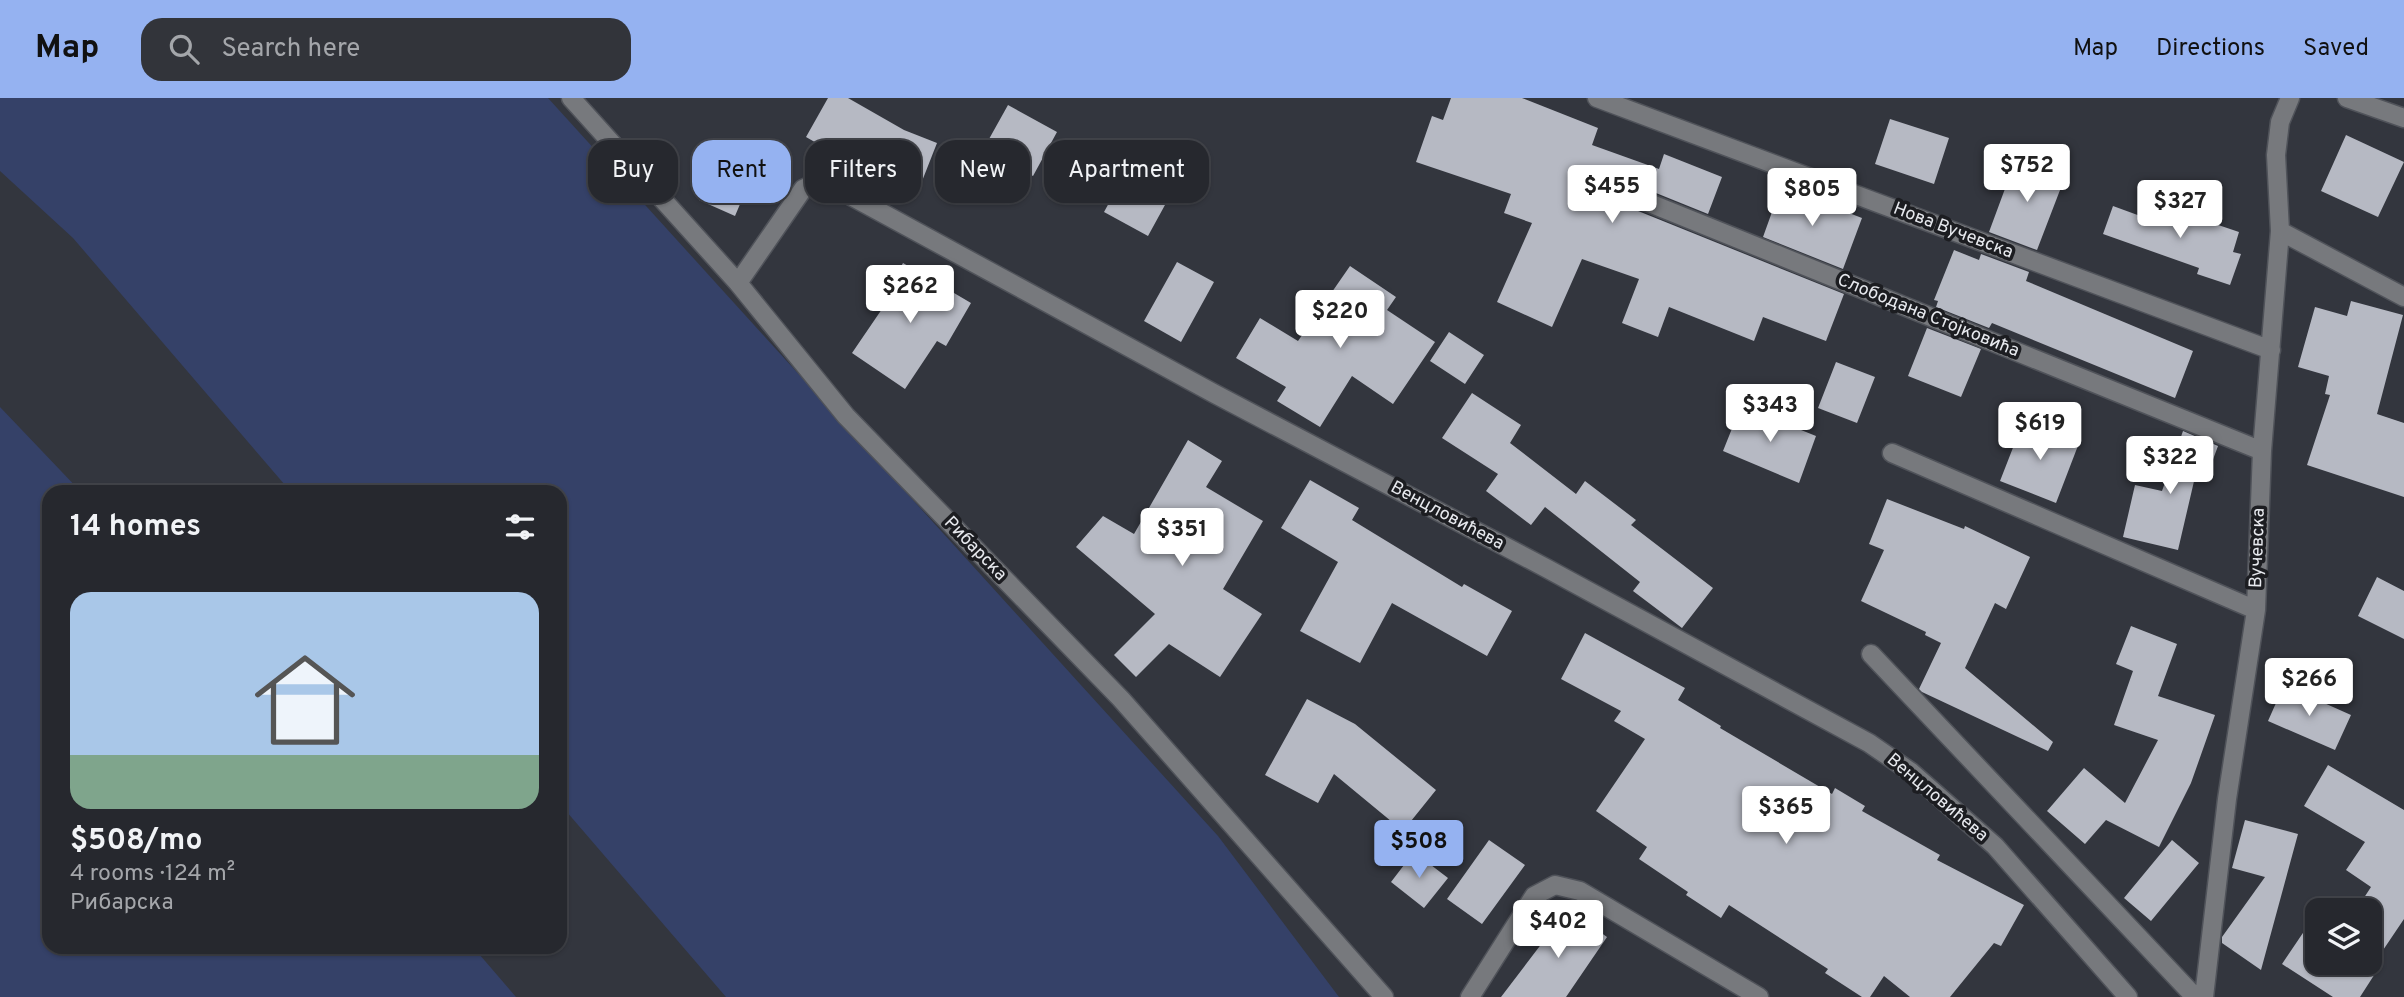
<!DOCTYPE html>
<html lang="en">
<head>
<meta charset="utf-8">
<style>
  body { margin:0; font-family:Overpass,sans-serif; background:#32343a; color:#f1f3f6; height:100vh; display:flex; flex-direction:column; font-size:26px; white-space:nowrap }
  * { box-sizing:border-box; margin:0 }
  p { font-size:23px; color:#a4a6aa }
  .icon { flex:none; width:38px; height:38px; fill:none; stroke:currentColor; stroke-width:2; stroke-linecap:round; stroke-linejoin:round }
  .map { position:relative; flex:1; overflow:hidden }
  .details { position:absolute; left:42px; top:387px; width:525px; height:469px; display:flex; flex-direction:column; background:#26282e; border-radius:21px; box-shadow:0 2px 5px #0004,0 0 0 2px #42444a }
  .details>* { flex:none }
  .hud { position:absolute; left:588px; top:42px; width:665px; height:63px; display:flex; gap:14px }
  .fabs { position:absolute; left:2305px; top:800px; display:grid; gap:14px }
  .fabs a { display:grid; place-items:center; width:77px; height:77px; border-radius:14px; background:#26282e; box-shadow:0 2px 5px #0004,0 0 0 2px #42444a; font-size:35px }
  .price { position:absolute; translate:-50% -60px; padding:0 16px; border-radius:7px; background:#fff; color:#222; font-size:23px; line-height:46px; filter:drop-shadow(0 2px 4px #0008) }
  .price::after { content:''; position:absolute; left:50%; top:42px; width:21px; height:16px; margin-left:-10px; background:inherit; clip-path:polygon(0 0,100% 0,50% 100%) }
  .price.active { background:#95b2f1; color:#111 }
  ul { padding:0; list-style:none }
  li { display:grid; align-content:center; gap:14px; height:371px; padding:0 28px }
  li span { display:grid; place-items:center; height:217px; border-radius:21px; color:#555 }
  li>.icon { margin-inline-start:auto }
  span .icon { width:126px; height:126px; fill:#fffc; stroke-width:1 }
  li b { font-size:30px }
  h2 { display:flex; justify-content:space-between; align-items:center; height:84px; padding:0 28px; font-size:30px }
  .tag { padding:0 24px; border-radius:21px; background:#26282e; box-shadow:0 2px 5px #0004,0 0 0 2px #42444a; font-size:24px; line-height:63px }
  .tag.active { background:#95b2f1; color:#111 }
  header { display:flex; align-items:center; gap:42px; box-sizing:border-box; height:98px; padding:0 35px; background:#95b2f1; color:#111 }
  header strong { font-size:33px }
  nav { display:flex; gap:38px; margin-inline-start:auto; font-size:24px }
  .search { width:490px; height:63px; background:#32343a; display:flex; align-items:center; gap:18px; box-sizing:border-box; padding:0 24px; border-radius:21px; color:#a4a6aa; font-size:26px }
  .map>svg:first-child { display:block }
  .green { fill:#354168 }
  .building { fill:#b6b9c3 }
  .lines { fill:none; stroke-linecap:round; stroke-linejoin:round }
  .minor-casing { stroke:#50535a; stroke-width:21 }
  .minor { stroke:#77797d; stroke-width:18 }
  .labels { text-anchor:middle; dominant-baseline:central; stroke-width:7; stroke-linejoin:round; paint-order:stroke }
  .street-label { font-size:18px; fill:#e7e9ee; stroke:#1c1d21 }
</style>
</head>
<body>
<header>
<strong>Map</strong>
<div class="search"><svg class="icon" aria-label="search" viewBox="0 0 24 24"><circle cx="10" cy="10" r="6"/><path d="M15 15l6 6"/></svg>Search here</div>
<nav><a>Map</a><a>Directions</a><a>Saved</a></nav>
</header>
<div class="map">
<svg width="2404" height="899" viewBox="0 0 2404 899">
  <rect width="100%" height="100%" fill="#33363e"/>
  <!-- green -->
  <path class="green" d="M0,0H548L1218,738L1339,899H726L560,706V394H291L73,140L0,73Z
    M0,309L81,394H49V849H473L516,899H0Z"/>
  <!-- building -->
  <path class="building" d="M828,0H848L904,32L937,45L915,101L857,77L860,70L806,39Z
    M1451,0H1522L1598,30L1592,47L1659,71L1664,56L1722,79L1708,116L1599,72L1589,74L1584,84L1591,94L1844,196L1826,243L1763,219L1754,243L1669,209L1658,239L1622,225L1639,181L1582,161L1552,229L1497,204L1532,125L1504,115L1511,96L1416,64L1432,18L1443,22Z
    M1008,7L1057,34L1033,78L984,50Z
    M1890,21L1949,40L1934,86L1875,66Z
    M2346,37L2404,64L2378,119L2321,93Z
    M2016,61L2065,79L2037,152L1989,134Z
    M712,69L749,85L735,118L699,102Z
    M1127,72L1171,96L1148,138L1104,114Z
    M1781,89L1862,120L1843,171L1763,139Z
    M2159,107L2239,134L2233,154L2241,156L2230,187L2197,176L2199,170L2103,136L2113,108L2154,123Z
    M1954,152L1979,162L1981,156L2029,174L2026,183L2193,253L2175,300L1992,225L1989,230L1936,209L1938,203L1934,202Z
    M1177,164L1214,184L1181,244L1144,223Z
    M903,165L971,205L946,248L937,243L905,291L852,255L882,211L878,209Z
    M1350,168L1396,199L1387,212L1435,244L1393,306L1352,278L1320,329L1277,303L1286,289L1236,260L1260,220L1298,243Z
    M2351,203L2403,217L2377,316L2404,325V399L2307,367L2330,297L2325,296L2329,278L2298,269L2315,209L2347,218Z
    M1927,230L1981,251L1961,299L1908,278Z
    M1449,234L1484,257L1465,286L1430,263Z
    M1836,264L1875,279L1857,325L1818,310Z
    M1472,295L1521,327L1510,345L1576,396L1585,383L1636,422L1631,427L1713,490L1682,530L1633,493L1640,484L1545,409L1531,427L1486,393L1498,376L1442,340Z
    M1741,308L1816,338L1799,385L1723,353Z
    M2023,324L2079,345L2056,405L2000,383Z
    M2183,333L2218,348L2205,383L2195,379L2178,452L2123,439L2135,387L2162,393Z
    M1188,342L1222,363L1206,389L1263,423L1223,491L1262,516L1220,579L1169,546L1136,579L1114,557L1155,516L1076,449L1103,418L1134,436Z
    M1310,382L1359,410L1352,422L1462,489L1464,486L1512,513L1487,558L1392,505L1360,565L1300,533L1338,464L1281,430Z
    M1887,401L1964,431L1965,428L2030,459L2006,511L1995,505L1965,570L2053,644L2048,653L1922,594L1919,591L1941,545L1925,537L1926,534L1861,503L1884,452L1869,446Z
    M2377,479L2404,493V541L2358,518Z
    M2131,528L2177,546L2158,598L2215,617L2191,685L2159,749L2106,722L2085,746L2047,713L2084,670L2125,705L2158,642L2114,627L2133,573L2116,566Z
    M1585,535L1685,590L1678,602L1721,628L1720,630L1832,696L1835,690L1865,708L1862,713L1940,757L1937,762L2024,807L2001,848L1994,845L1950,899H1910L1884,878L1870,899H1862L1825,875L1828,871L1729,807L1721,820L1686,797L1688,794L1639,761L1647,749L1596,713L1645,641L1614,623L1621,613L1561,581Z
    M2284,587L2351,617L2335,652L2268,623Z
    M1307,601L1355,626L1436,692L1403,733L1334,676L1318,705L1265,677Z
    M2328,667L2404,712V821L2373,867L2378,871L2360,899H2333L2282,866L2309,826L2317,831V864H2370V812H2356L2371,789L2346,772L2365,744L2304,708Z
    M2245,722L2298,736L2261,872L2222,845V839L2265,779L2232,770Z
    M1489,742L1525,767L1482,826L1447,801Z
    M2172,742L2199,765L2151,823L2124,800Z
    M1414,754L1448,780L1424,810L1391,784Z
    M1568,811L1607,839L1566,899H1501Z"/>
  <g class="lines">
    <!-- minor casing -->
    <g class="minor-casing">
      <path id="minor" d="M571,0L738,185L846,318L1121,601L1384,899
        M1597,0L2271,252
        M2347,0L2404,20
        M1595,83L2262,353
        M2280,133L2404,199
        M738,185L803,91L820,83L840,92L1215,296L1546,470L1869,645L1911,674L1995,748L2128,899
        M1892,355L2256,512
        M1871,556L2195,899
        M1470,899L1534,798L1555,787L1580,793L1759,899
        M2204,899L2227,701L2256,512L2262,353L2280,133L2276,57L2280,24L2290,0"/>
    </g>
    <!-- minor -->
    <use href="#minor" class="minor"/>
  </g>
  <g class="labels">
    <!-- street labels -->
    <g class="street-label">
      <text transform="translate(1953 133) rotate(21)">Нова Вучевска</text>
      <text transform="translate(1928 218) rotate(22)">Слободана Стојковића</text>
      <text transform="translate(1447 418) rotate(28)">Венцловићева</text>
      <text transform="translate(2258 450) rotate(-88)">Вучевска</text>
      <text transform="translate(975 451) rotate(46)">Рибарска</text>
      <text transform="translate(1937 700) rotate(40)">Венцловићева</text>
    </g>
  </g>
</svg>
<div class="fabs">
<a><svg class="icon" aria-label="layers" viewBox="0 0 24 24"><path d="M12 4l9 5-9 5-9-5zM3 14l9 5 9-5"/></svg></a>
</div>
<b class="price" style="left:2027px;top:106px">$752</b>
<b class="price" style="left:1612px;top:127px">$455</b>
<b class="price" style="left:1812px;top:130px">$805</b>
<b class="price" style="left:2180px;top:142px">$327</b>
<b class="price" style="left:910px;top:227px">$262</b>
<b class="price" style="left:1340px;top:252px">$220</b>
<b class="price" style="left:1770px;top:346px">$343</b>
<b class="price" style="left:2040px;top:364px">$619</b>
<b class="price" style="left:2170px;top:398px">$322</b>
<b class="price" style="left:1182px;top:470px">$351</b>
<b class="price" style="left:2309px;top:620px">$266</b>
<b class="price" style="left:1786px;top:748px">$365</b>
<b class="price active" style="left:1419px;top:782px">$508</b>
<b class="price" style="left:1558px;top:862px">$402</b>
<div class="hud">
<a class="tag">Buy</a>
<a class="tag active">Rent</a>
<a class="tag">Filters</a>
<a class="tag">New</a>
<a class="tag">Apartment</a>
</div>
<section class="details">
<h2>14 homes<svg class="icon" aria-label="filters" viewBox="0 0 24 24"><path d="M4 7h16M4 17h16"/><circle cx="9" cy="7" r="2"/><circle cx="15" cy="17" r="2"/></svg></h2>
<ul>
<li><span style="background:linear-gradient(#a9c7e8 75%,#7fa58c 0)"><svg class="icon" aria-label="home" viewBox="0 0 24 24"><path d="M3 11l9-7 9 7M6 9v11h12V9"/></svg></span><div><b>$508/mo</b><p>4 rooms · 124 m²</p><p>Рибарска</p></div></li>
</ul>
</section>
</div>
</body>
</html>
